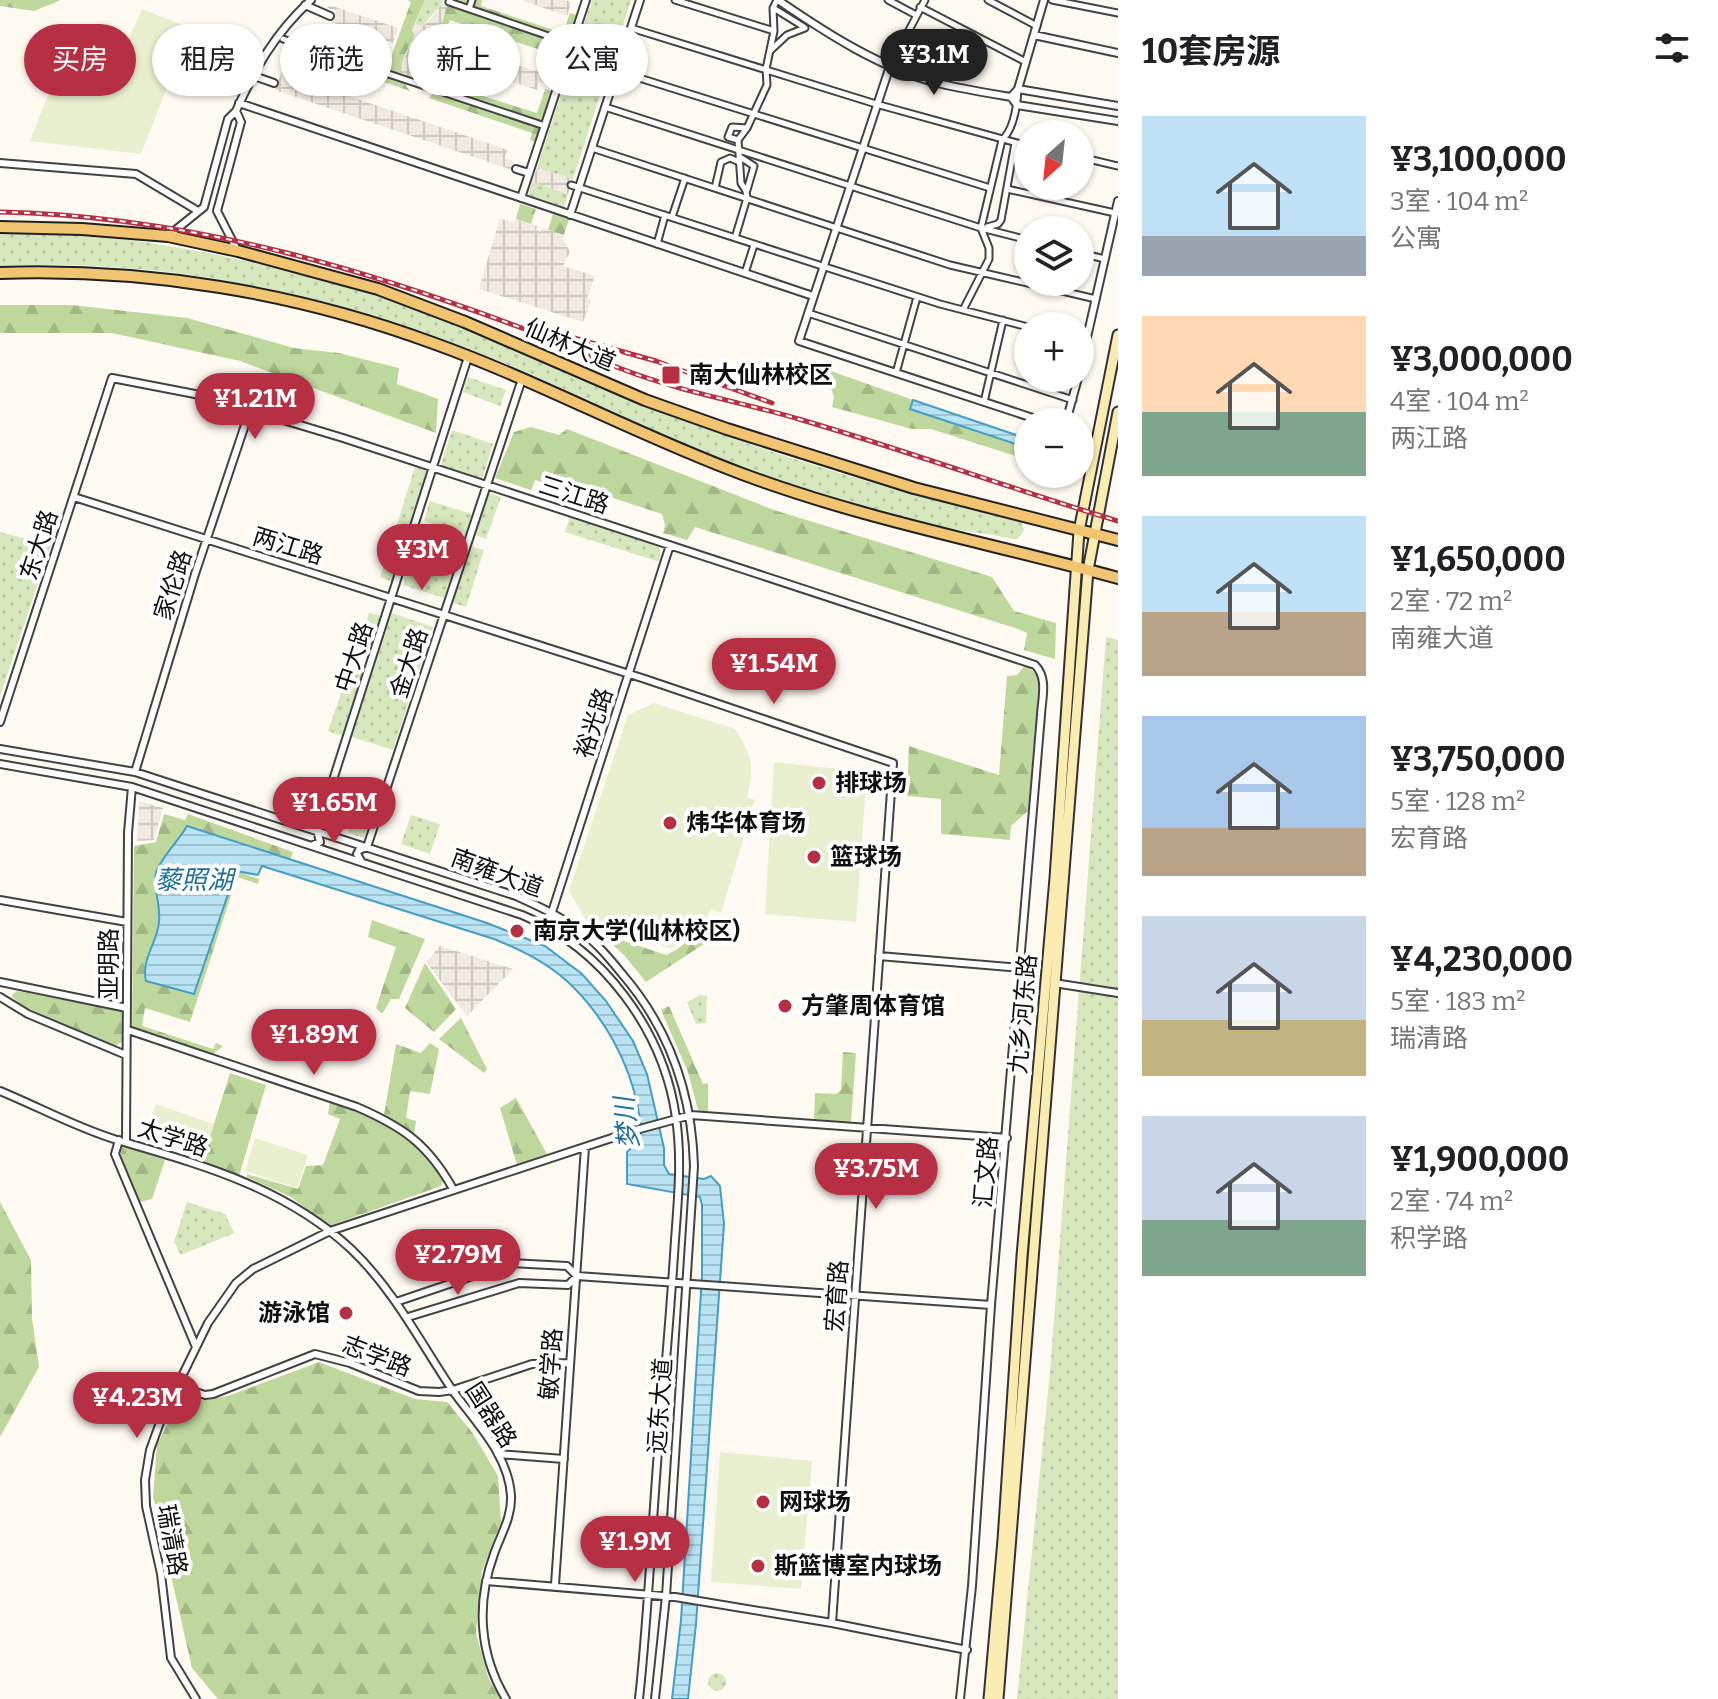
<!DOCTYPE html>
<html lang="zh">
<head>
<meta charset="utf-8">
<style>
  body { margin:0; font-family:Bitter,"Noto Sans SC",serif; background:#f6f6f6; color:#202124; height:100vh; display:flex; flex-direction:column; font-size:30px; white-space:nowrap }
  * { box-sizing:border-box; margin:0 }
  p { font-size:26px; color:#757577 }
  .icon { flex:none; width:44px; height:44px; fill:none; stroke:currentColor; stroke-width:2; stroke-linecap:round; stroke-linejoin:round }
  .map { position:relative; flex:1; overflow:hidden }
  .panel { display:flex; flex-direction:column; background:#fff; width:600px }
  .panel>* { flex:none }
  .guide { position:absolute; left:24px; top:24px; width:760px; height:72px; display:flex; gap:16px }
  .needle { width:52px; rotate:207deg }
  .controls { position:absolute; left:1014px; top:120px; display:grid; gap:16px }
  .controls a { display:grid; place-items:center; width:80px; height:80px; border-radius:50%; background:#fff; box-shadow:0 2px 6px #0004; font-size:40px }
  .price { position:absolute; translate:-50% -68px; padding:0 18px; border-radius:28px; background:#b72f43; color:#fff; font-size:26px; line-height:52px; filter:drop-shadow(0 2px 4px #0008) }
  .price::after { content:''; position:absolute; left:50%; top:48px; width:24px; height:18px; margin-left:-12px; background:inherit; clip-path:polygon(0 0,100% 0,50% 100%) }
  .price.active { background:#222; color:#fff }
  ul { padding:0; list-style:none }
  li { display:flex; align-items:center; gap:24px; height:200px; padding:0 24px }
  li span { display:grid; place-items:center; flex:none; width:224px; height:160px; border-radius:0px; color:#555 }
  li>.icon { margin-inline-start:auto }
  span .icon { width:96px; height:96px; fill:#fffc; stroke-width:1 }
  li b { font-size:34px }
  h2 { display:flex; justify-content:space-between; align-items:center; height:96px; padding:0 24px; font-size:34px }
  .pill { padding:0 28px; border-radius:36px; background:#fff; box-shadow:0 2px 6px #0004; font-size:28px; line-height:72px }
  .pill.active { background:#b72f43; color:#fff }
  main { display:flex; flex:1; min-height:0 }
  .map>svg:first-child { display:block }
  .green { fill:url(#green-dots) }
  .forest { fill:url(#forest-firs) }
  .pitch { fill:#e7efce }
  .plaza { fill:url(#plaza-grid) }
  .water { fill:url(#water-rules); stroke:#459ec5; stroke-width:2 }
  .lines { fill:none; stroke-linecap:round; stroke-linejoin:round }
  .pedestrian-casing { stroke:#424242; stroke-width:9 }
  .minor-casing { stroke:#424242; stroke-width:10 }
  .secondary-casing { stroke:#313131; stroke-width:13 }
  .primary-casing { stroke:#202020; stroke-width:14 }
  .pedestrian { stroke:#fff; stroke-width:5 }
  .minor { stroke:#fff; stroke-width:6 }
  .secondary { stroke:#faebb1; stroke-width:9 }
  .primary { stroke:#f0c470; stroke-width:10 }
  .rail-casing { stroke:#b72f43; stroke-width:5 }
  .rail { stroke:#fff; stroke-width:2; stroke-dasharray:6; stroke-linecap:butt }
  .poi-dot { fill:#b72f43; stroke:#fff; stroke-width:3 }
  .labels { text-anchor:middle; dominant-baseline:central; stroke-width:8; stroke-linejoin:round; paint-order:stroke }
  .street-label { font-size:24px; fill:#0f0f0f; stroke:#fff }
  .poi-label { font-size:24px; font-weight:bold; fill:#0f0f0f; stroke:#fff; text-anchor:start }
  .water-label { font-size:26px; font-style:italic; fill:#1f7099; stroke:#fff }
</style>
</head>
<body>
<main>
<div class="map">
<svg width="1118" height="1699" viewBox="0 0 1118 1699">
  <defs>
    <pattern id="green-dots" width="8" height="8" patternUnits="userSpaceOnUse" patternTransform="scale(2)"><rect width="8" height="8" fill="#d7e7bd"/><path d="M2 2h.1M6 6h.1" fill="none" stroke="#b7c5a1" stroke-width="1.8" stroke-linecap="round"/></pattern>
    <pattern id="forest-firs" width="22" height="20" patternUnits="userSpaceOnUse" patternTransform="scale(2)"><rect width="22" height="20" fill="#bdd79d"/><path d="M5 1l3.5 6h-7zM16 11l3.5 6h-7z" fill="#a1b786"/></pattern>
    <pattern id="plaza-grid" width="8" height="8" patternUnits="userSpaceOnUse" patternTransform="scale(2)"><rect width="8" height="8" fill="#efe9e0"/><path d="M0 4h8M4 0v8" fill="none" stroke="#ccc7bf"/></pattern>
    <pattern id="water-rules" width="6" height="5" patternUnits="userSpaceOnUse" patternTransform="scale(2)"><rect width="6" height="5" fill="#b9e3f2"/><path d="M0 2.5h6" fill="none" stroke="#9ec2ce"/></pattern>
  </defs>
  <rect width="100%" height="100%" fill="#fefaf2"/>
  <!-- green -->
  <path class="green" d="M425,0H444L423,26L415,25Z
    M592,0H631L573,179L537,168Z
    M532,182L568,194L564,208L532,200L528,196Z
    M26,232C131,234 235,256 335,284C377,296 421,308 461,325C522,351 582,380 644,405C765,454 891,490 1018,520L1022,523L1024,531L1018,539H1013C985,533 957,530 929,525C869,513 808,492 750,470C672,441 599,404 523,371C359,300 179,257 0,266V233Z
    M468,377L506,390L500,406L463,392Z
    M452,430L493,444L482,479L441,465Z
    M415,467L428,471L407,539L394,534Z
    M489,493L501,497L486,539L475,535Z
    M430,501L472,514L465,534L424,521Z
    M570,517L658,546L660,550V562L565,532Z
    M423,525L464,538L444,598L403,585Z
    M0,532L51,545L0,696Z
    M471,546L484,550L466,607L453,603Z
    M389,551L402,555L393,582L380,577Z
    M369,613L381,616L372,647L360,643Z
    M392,613L433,627L393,750L352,737Z
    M1106,637L1118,640V1699H1017L1050,1372Z
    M350,668L364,673L343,736L328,731Z
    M330,810L346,816L341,831L325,825Z
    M411,815L440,824L430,854L401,844Z
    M352,819L369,824L364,838L348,833Z
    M700,995L707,996L706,1023L696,1024L687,1002Z
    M187,1202L225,1214L234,1233L181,1255L174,1242Z
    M708 1682a9 9 0 1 1 18 0a9 9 0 1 1-18 0Z"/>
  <!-- forest -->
  <path class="forest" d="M0,0H61L34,11L0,6Z
    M407,0H425L412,30L415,35L404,56L401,79L410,91L284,48L296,32L388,65L411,2Z
    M450,0H482L481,6L563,33L570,13L578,15L559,75L551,73L556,55L450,20L440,42L429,77L431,80L537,113L545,89L553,92L537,143L530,140L532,133L429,98L435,90L423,86L421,80L427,68L422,60L417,59L419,51L427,54L432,40L427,38L438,29L446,7L451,4Z
    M520,204L536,209L531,224L516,219Z
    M553,214L569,219L564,235L548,230Z
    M0,305H72L187,318L294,348L339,353L399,368L397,384L438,399L436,433L240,361L112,333H0Z
    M797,359L913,400L910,409L1028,448V460L931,429H912L832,407L834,397L830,386L791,373Z
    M531,427L559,435L567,429L774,510L992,577L1014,611L1056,623L1055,659L1024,650L1027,633L1018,629L695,527L687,540L663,533L665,525L662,514L582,488L573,502L562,499L565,489L535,480L531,490L495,478L514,432Z
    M1025,665L1039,676V684L1028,811L1011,826L1010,840L941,834V799L907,796L909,746L999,775L1007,676L1017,675Z
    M164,814L185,820L188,814L293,852L290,860L187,827L161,863L160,918L157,939L148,952L146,981L194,994L236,871L259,879L258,884L237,877L190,1022L145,1008L142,1026L213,1049L216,1043L223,1046L212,1055L132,1028L134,846L156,842Z
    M372,920L425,939L399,999H391L382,1014L376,1008L396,947L368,937Z
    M710,924L716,936L646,982L624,955L600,933L666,955L676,950Z
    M425,963L456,1009L434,1032L405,1008Z
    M17,991L122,1011V1042L115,1046L23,1006L11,996Z
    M669,1006L703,1084L708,1083V1112L698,1110L688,1072L661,1010Z
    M461,1018L487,1069L484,1073L439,1039Z
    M430,1043L439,1049L430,1094L410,1091L406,1118L416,1121L414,1135L384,1115L396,1044L421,1053Z
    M843,1052L856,1053L851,1123L814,1119L815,1093L836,1094L841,1090Z
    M230,1073L266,1085L239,1176L202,1162Z
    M516,1098L547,1154L517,1165L500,1108Z
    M330,1101C373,1119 421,1137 443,1182L441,1186L329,1226L291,1197L247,1177V1174L298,1189L306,1166L323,1165L340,1119L328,1114Z
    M126,1146L165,1160L152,1199L139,1202L120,1157L122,1148Z
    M0,1202L31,1260L32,1318L39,1367L0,1437Z
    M319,1362L415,1399L447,1402L472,1432L498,1476L501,1522L482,1571L476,1633L488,1677L500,1699H218L192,1668L153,1496L157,1444L182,1397L205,1400L228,1396Z"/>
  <!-- pitch -->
  <path class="pitch" d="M142,9L190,28L141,154L30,141L58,69L67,71L71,58L83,54L89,40L122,54Z
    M654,703L735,729C752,756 755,765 747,797L755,800L721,913L711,909C703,928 690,943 669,948L588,923L569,891L628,715Z
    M774,762L867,772L856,922L765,914Z
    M156,1104L214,1124L203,1156L145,1137Z
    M255,1138L308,1155L297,1188L245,1171Z
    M720,1452L812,1461L801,1589L711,1582Z"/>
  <!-- plaza -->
  <path class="plaza" d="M444,0H450L452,3L446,8L442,25L425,40L418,56L427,68L421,80L423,86L401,79L402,62L415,36L412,30L415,25L423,26L429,21Z
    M521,0H566L571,3L567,16Z
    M329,5L398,28L393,43L331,22L335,11L328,8Z
    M581 40a17 17 0 1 1 34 0a17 17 0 1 1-34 0Z
    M446,41L548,75L545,83L539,82L537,90L440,58Z
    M281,73L508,150L505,158L515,162L512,170L275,90Z
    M537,168L573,179L568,194L532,182Z
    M500,218L514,223L515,219L537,226L536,230L541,232L542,228L564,235L563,239L570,252L563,266L595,276L587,298L591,300L583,322L479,289Z
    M139,801L163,808L154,840L137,841Z
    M440,946L513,969L467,1016L426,962Z"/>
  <!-- water -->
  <path class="water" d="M913,400L1028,439V448L910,409Z
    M187,826L487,923L545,946L582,974L606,1001L633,1041L647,1074L664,1148V1165L669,1174L704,1179L711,1176L720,1186L724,1224L696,1624L688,1699H672L681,1620L702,1275V1205L700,1197L627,1184V1152C634,1146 638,1142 641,1132C642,1125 639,1116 638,1108C629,1061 603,1015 568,982C546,962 521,950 494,939L262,866L258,875L236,871L194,994L146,981C141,958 157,944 159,922C161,906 153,888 156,873C159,860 180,839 187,826Z"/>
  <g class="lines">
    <!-- pedestrian casing -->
    <g class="pedestrian-casing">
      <path id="pedestrian" d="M450,0L449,2L572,44
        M675,0L774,31
        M888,0L916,15
        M988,0L1037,26
        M1052,0L1118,13
        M920,7L1026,62
        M469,9L472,0
        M775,9L804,27
        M631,28L876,104L1028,146
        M283,39L545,126
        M770,51L787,35L805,28
        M890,66L925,0
        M617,71L990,188
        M605,107L981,228L1028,240
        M738,140L728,137L732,127L747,128
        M592,148L950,265L1096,299
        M740,157L754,166L747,190
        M1080,157L1118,166
        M571,185L940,304L1028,327
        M715,188L721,162L730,158L739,162
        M1007,189L1115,213
        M672,217L685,178
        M987,227L998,224L1001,220L1015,143
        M735,238L747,198L746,191L741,183L738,140L747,128L767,85L766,69L774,31L773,8L777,0
        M657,244L665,215
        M1080,253L1105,259
        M745,273L754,245
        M963,310L989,259V248L981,228L1002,140C1014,129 1017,106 1018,90
        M808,313L1073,400
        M896,373L917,297
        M984,402L1003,320"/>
    </g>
    <!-- minor casing -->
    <g class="minor-casing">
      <path id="minor" d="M778,0C826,33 880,68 938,83C962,89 987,93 1011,97L1018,89L1118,106
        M305,5L330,16
        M1034,35L1118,53
        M890,66L799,341L1045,422
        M254,76L274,83
        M1018,89L1044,0
        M1011,97L1017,105L1118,121
        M239,103L813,296
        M236,111L241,122L217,211L236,248
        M0,163L136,174L198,211
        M516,169L529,173
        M521,198L586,0
        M570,215L640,0
        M168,236L204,207L228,119L236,111C256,67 275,33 311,0
        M1080,368L1118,201
        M1066,422L1078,378
        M74,497L645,679L893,763L832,1623
        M0,722L112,378L200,395L343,438L1035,665C1048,678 1042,697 1041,715L991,1305L972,1586L960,1699
        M0,749L135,772L516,896C538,906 560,916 580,931C597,943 610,959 623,975C670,1030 692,1093 694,1166L666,1596L655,1699
        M0,764L132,787L522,915C603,948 664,1031 676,1118C682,1158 678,1200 675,1240C671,1302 666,1364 660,1427C652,1518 649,1608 639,1699
        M135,772L195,574L250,410
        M313,845L320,842L317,830L468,357
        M361,861L357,854L359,850L367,847L522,379
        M0,900L127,922
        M543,924L552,912L670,545
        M879,956L1020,968
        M0,982L127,1008
        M1054,983L1118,993
        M0,997L28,1014L126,1055
        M128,1030L357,1107C403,1127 428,1144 453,1189
        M0,1091C39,1107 77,1128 117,1140C202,1165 284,1187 351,1249C394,1290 420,1342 453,1391C475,1422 509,1455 511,1496C512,1517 501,1534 494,1554C476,1603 479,1654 506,1699
        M119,1140L115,1154L196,1347
        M126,1142L128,833L132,787
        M396,1302L511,1263L567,1266L577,1276L991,1305
        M408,1317L519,1283L568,1285L576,1277
        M177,1386L205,1395L213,1394L315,1354L350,1363L419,1391L439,1392L453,1390L532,1364L569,1363
        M498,1454L564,1459
        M486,1581L675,1597L832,1623L967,1650
        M555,1585L585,1147
        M196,1699L171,1658L161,1574L146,1506L145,1480L150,1450L162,1417L208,1323L236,1283L253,1269L330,1231L636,1130L691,1115L1007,1138"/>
    </g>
    <!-- secondary casing -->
    <g class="secondary-casing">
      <path id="secondary" d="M989,1699L1003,1540L1022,1256L1055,878L1079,531L1118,335
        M998,1699L1088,570L1118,412"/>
    </g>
    <!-- primary casing -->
    <g class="primary-casing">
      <path id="primary" d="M0,227L82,229L168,236L238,251L378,289L465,322L645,400L727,429L914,488L1118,540
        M0,273C147,268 295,292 433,343C539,381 639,436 745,475C866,520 994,544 1118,578"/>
    </g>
    <!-- pedestrian -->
    <use href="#pedestrian" class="pedestrian"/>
    <!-- minor -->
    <use href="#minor" class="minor"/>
    <!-- secondary -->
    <use href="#secondary" class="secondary"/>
    <!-- primary -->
    <use href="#primary" class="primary"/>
    <!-- rail casing -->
    <g class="rail-casing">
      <path id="rail" d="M0,212C195,216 381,273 561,343C582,351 601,362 622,369C681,392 742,402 802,420C908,451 1012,489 1118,521
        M567,336L656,361L772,403"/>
    </g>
    <!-- rail -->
    <use href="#rail" class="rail"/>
  </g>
  <!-- markers -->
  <g class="poi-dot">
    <rect x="661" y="365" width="20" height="20" rx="4"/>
    <circle cx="819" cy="783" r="8"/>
    <circle cx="670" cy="823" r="8"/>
    <circle cx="814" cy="857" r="8"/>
    <circle cx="517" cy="931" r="8"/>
    <circle cx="785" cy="1006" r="8"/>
    <circle cx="346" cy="1313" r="8"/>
    <circle cx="763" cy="1502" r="8"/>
    <circle cx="758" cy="1566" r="8"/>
  </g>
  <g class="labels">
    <!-- street labels -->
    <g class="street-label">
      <text transform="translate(570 345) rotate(23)">仙林大道</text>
      <text transform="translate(574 495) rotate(18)">三江路</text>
      <text transform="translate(39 545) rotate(-72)">东大路</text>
      <text transform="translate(288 546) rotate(17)">两江路</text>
      <text transform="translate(173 585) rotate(-72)">家伦路</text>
      <text transform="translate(354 657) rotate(-72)">中大路</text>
      <text transform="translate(409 663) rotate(-72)">金大路</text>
      <text transform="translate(594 723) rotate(-72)">裕光路</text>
      <text transform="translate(497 873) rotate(20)">南雍大道</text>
      <text transform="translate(109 964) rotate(-90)">亚明路</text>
      <text transform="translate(1023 1014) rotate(-85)">九乡河东路</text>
      <text transform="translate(173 1138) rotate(18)">太学路</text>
      <text transform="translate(986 1172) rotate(-85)">汇文路</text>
      <text transform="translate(837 1296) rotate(-86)">宏育路</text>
      <text transform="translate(377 1356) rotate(21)">志学路</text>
      <text transform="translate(551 1364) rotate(-86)">敏学路</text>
      <text transform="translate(660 1406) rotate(-86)">远东大道</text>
      <text transform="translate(491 1415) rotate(57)">国器路</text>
      <text transform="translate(172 1540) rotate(80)">瑞清路</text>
    </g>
    <!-- poi labels -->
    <g class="poi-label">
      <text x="689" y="375">南大仙林校区</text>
      <text x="835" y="783">排球场</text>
      <text x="686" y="823">炜华体育场</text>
      <text x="830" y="857">篮球场</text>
      <text x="533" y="931">南京大学(仙林校区)</text>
      <text x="801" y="1006">方肇周体育馆</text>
      <text x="330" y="1313" text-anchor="end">游泳馆</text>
      <text x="779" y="1502">网球场</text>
      <text x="774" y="1566">斯篮博室内球场</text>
    </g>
    <!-- water labels -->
    <g class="water-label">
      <text x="194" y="880">藜照湖</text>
      <text transform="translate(627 1123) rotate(-96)">梦川</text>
    </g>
  </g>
</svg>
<div class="controls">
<a><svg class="needle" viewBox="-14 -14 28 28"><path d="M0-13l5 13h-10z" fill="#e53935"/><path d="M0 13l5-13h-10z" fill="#757577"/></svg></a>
<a><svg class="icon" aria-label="layers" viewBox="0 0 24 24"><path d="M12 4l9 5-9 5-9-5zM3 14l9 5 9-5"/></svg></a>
<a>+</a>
<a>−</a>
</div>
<b class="price active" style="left:934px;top:97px">¥3.1M</b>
<b class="price" style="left:255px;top:441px">¥1.21M</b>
<b class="price" style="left:422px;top:592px">¥3M</b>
<b class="price" style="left:774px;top:706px">¥1.54M</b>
<b class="price" style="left:334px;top:845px">¥1.65M</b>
<b class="price" style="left:314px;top:1077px">¥1.89M</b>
<b class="price" style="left:876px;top:1211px">¥3.75M</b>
<b class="price" style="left:458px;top:1297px">¥2.79M</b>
<b class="price" style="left:137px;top:1440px">¥4.23M</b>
<b class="price" style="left:635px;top:1584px">¥1.9M</b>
<div class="guide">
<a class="pill active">买房</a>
<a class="pill">租房</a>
<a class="pill">筛选</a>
<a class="pill">新上</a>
<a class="pill">公寓</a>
</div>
</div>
<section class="panel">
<h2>10套房源<svg class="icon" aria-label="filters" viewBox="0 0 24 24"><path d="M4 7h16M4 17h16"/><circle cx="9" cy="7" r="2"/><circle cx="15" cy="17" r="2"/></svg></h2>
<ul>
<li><span style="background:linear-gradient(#bfe0f5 75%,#9aa5b1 0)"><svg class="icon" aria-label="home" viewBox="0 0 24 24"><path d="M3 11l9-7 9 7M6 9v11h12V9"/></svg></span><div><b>¥3,100,000</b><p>3室 · 104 m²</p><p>公寓</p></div></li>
<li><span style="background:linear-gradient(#ffd9b3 60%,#7fa58c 0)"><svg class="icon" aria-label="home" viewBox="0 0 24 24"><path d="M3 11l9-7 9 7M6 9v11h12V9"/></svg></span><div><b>¥3,000,000</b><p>4室 · 104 m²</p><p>两江路</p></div></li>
<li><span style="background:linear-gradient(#bfe0f5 60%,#b9a48a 0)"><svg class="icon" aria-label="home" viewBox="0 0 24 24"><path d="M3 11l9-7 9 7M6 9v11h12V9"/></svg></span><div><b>¥1,650,000</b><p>2室 · 72 m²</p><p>南雍大道</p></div></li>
<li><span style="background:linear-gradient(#a9c7e8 70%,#b9a48a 0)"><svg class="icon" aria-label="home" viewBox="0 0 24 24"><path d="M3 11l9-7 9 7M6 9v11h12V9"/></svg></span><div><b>¥3,750,000</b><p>5室 · 128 m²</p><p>宏育路</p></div></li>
<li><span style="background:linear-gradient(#c9d6e8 65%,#c2b280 0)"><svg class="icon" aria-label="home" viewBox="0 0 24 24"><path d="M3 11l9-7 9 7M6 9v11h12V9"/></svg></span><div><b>¥4,230,000</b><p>5室 · 183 m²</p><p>瑞清路</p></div></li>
<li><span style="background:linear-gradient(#c9d6e8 65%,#7fa58c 0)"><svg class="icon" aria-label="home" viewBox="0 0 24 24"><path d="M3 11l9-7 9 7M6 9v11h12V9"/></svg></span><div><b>¥1,900,000</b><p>2室 · 74 m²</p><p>积学路</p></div></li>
</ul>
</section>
</main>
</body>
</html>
